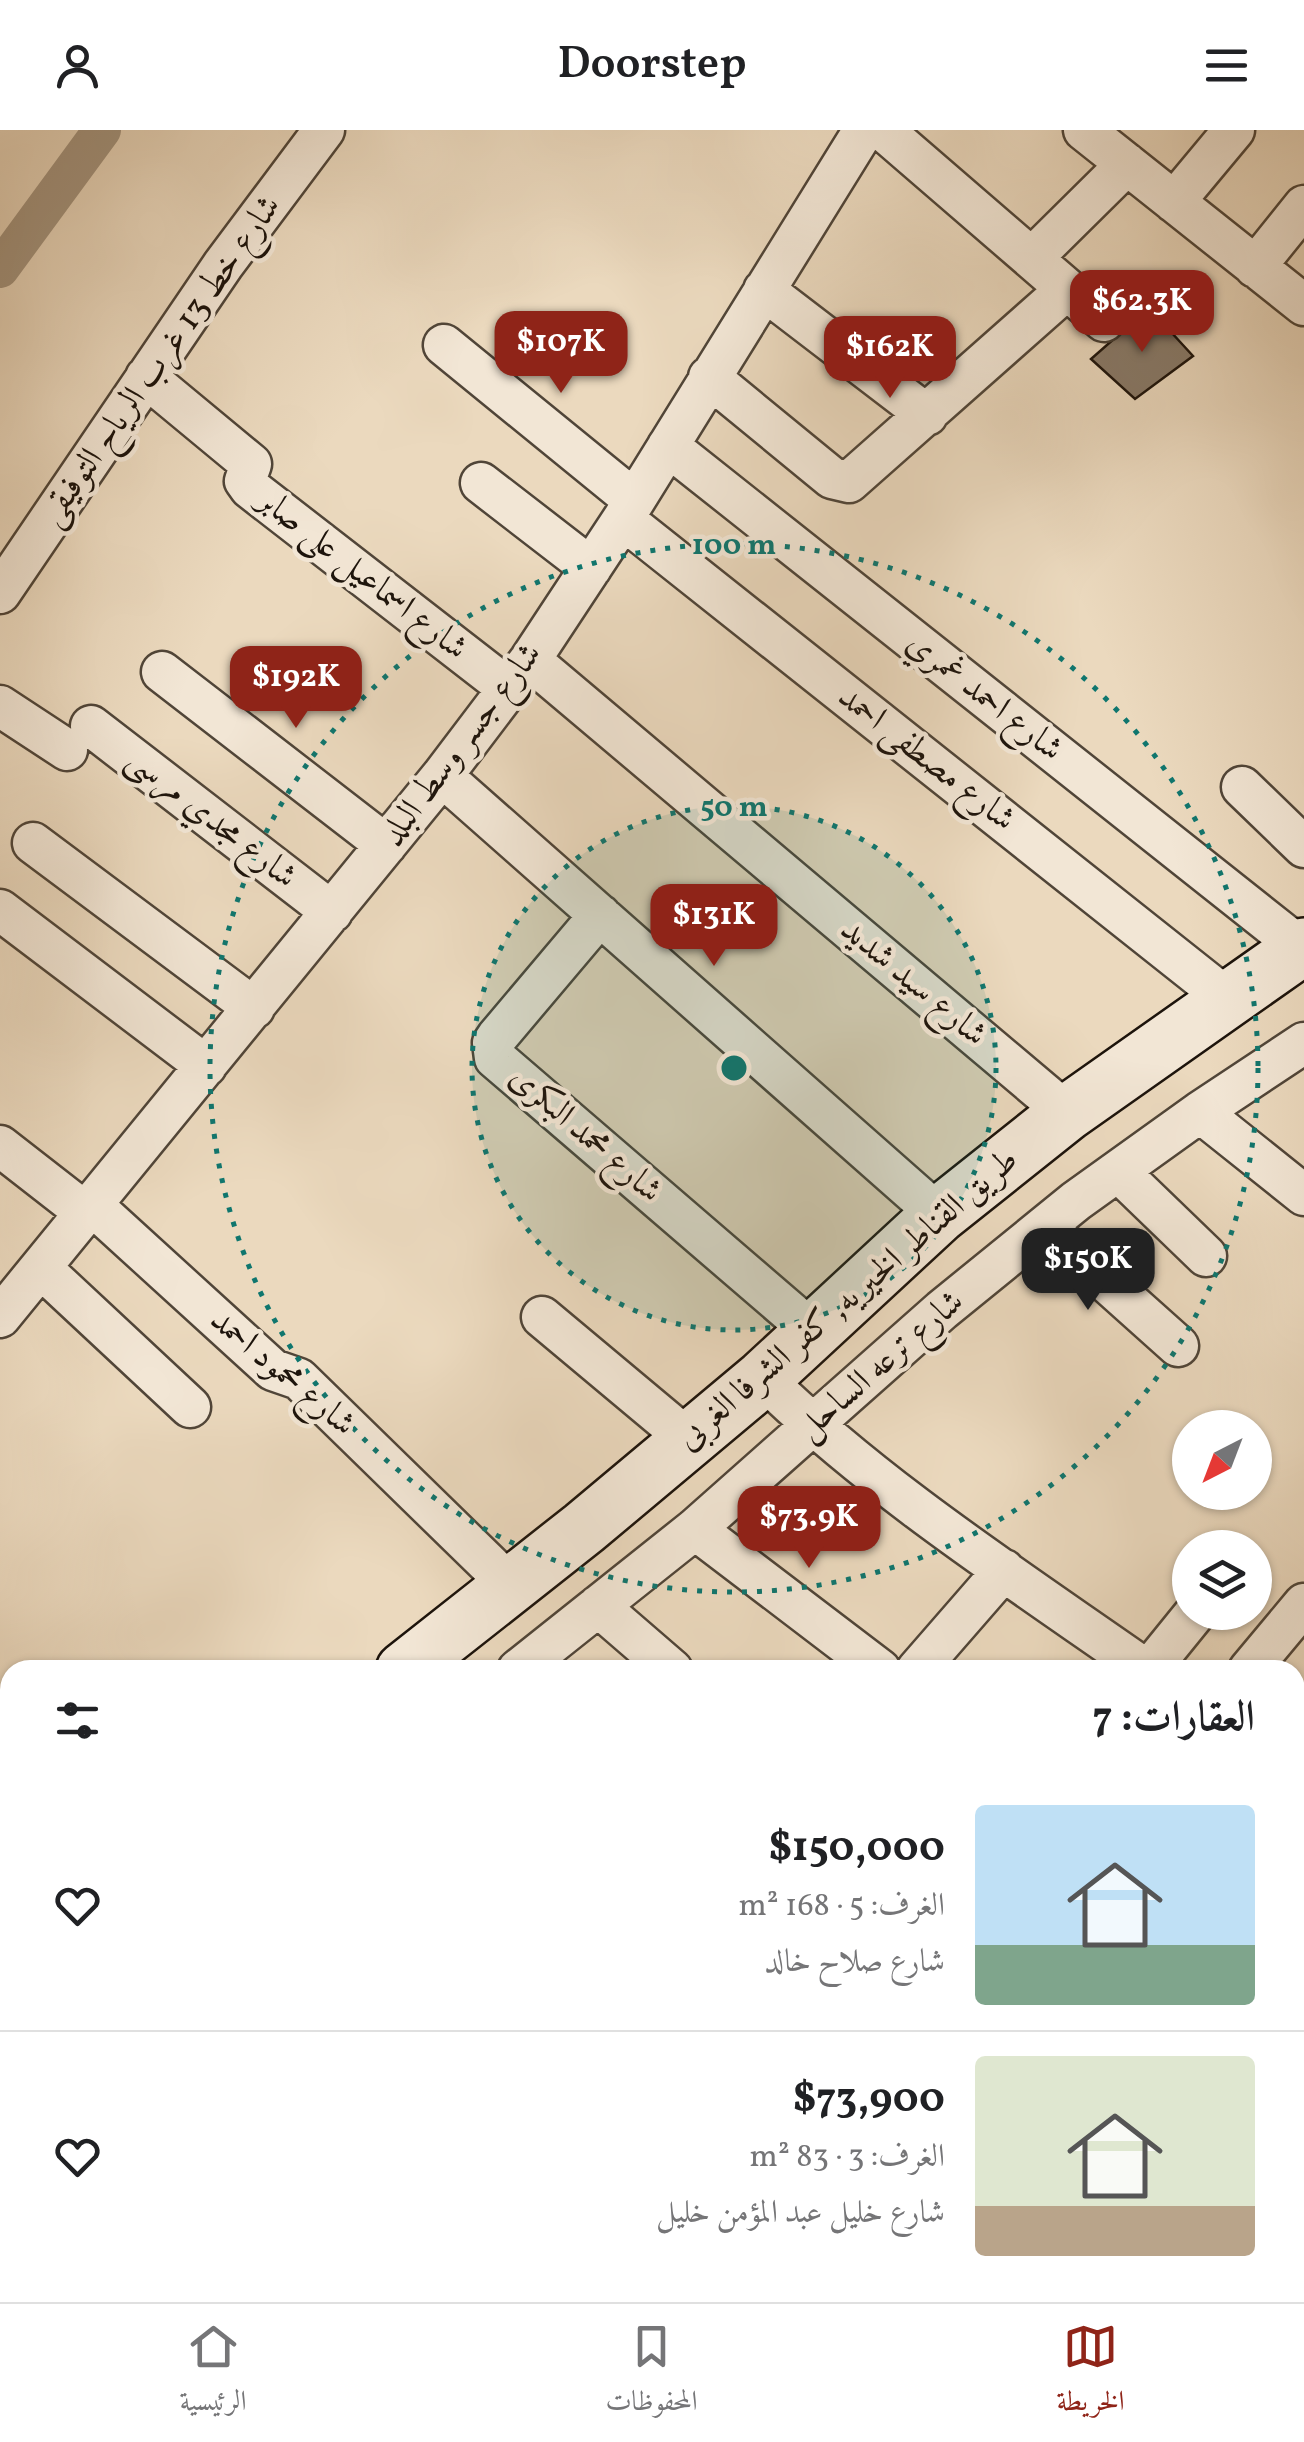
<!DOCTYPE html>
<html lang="ar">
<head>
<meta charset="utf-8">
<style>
  body { margin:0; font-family:Vollkorn,Amiri,serif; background:#f2f2f2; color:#202124; direction:rtl; height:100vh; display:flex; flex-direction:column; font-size:38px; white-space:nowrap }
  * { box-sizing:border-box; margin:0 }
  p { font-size:32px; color:#757577 }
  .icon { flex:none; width:55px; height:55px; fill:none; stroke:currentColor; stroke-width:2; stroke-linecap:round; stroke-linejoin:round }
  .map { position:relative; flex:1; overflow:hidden; direction:ltr }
  .drawer { position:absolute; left:0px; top:1530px; width:1305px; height:642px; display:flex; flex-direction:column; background:#fff; border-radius:30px 30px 0 0; box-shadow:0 2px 8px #0004; direction:rtl }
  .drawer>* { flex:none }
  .needle { width:65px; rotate:222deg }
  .tools { position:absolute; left:1172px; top:1280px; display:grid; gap:20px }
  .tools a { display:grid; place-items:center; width:100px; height:100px; border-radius:50%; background:#fff; box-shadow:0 2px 8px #0004; font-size:50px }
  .price { position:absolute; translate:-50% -85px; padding:0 22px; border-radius:20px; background:#8f2418; color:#fff; font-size:32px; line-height:65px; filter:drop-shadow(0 2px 5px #0008) }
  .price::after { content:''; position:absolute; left:50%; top:60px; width:30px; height:22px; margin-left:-15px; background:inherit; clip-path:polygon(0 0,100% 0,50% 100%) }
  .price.current { background:#222; color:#fff }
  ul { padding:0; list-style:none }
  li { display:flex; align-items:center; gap:30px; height:250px; padding:0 50px }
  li+li { border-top:2px solid #e0e0e0 }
  li span { display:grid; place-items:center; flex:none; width:280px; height:200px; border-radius:10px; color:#555 }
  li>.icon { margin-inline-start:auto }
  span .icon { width:120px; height:120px; fill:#fffc; stroke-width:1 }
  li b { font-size:42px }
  h2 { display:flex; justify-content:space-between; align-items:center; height:120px; padding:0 50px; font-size:42px }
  header { display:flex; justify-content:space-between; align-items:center; height:130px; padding:0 50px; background:#fff; font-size:45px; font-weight:600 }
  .tab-bar { display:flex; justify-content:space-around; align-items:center; height:140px; border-top:2px solid #e0e0e0; background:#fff; font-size:28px; color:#757577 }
  .tab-bar a { display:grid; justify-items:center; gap:5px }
  .tab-bar .current { color:#8f2418 }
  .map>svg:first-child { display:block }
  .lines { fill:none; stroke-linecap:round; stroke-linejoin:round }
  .canal { stroke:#a59681; stroke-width:38 }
  .building { fill:#887a69; stroke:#1d140c; stroke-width:2.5 }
  .street-casing { stroke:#504538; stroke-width:45 }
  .secondary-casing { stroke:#1d140c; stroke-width:60 }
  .street { stroke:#f2e6d5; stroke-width:40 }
  .secondary { stroke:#f2e6d5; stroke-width:55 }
  .ring { fill:none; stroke:#0f766e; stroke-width:5; stroke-dasharray:5 10 }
  .labels { text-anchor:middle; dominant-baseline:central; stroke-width:9; stroke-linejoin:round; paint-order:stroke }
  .street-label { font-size:35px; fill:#1d140c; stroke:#f2e6d5 }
  .centre { fill:#0f766e; stroke:#f2e6d5; stroke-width:5 }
  .ring-label { font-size:30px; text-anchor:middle; font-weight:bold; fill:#0f766e; stroke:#f2e6d5; stroke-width:9; stroke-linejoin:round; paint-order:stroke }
</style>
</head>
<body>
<header><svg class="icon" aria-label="menu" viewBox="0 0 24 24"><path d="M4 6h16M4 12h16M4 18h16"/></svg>Doorstep<svg class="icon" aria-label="person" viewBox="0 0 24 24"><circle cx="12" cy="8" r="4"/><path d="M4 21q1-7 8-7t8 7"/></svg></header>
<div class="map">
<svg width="1304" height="2172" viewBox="0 0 1304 2172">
  <rect width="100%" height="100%" fill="#ebd9be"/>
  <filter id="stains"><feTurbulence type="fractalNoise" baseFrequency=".002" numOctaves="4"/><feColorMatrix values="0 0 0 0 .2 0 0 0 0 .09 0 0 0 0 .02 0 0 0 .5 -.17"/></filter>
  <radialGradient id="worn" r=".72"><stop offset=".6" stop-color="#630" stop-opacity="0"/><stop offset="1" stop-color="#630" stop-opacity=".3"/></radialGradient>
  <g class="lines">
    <!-- canal -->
    <path class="canal" d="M0,139L102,0"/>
  </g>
  <!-- building -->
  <path class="building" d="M1149,178L1193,226L1135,269L1091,229Z"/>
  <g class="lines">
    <!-- street casing -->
    <g class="street-casing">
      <path id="street" d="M883,0L1104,191
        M1084,0L1304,175
        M1174,72L1234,0
        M1032,128L1127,34
        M1255,137L1304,76
        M764,160L927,285
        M444,215L634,370
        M146,247L251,334L245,351L250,358L509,559
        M709,247L832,348L849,352L1067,159
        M668,316L1301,818
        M481,353L591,438
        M623,389L1229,870
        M0,463L223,135L324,0
        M530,530L1067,983
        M162,542L386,715
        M0,576L67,620
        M91,596L332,782
        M442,646L939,1085
        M1242,657L1304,717
        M33,713L254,878
        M0,780L206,936
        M600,785L497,907L493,913L495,928L812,1201
        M1200,982L1304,1065
        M0,1016L86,1083
        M1118,1041L1206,1126
        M92,1075L273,1240L299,1249L511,1456
        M1045,1097L1178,1216
        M41,1138L190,1277
        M0,1187L442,646L530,530L623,389L864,0
        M542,1187L689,1310
        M763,1248C878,1360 1015,1448 1146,1540
        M695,1399L880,1540
        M598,1476L672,1540
        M518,1540L695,1399L942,1180L1076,1071L1200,982L1304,913
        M917,1540L1004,1440
        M1149,1540L1196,1482
        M1249,1540L1304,1474
        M1295,1655L1304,1662
        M0,1768L10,1779
        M0,1911L10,1904
        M0,2019L10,2027
        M371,2162L382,2172
        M1175,2162L1186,2172
        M555,2172L563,2162
        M778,2172L786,2162
        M860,2172L868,2162
        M1303,2172L1304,2170"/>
    </g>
    <!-- secondary casing -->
    <g class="secondary-casing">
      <path id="secondary" d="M404,1540L584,1398L763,1248L939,1085L1067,983L1304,816
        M0,1823L10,1817"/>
    </g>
    <!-- street -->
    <use href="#street" class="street"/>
    <!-- secondary -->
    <use href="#secondary" class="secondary"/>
  </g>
  <!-- distance rings -->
  <circle cx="734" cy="938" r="262" fill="#0f766e" fill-opacity=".12"/>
  <g class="ring">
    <circle cx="734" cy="938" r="262"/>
    <circle cx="734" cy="938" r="524"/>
  </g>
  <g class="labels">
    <!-- street labels -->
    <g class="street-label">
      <text transform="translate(161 231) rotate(-55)">شارع خط 13 غرب الرياح التوفيقى</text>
      <text transform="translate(362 445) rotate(38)">شارع اسماعيل على صابر</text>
      <text transform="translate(984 567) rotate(38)">شارع احمد غمري</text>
      <text transform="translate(462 615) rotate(-53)">شارع جسر وسط البلد</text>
      <text transform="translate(926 629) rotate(38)">شارع مصطفى احمد</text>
      <text transform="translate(211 689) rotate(38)">شارع مجدي مرسى</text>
      <text transform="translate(913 853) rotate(40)">شارع سيد شديد</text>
      <text transform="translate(585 1005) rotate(41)">شارع محمد البكرى</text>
      <text transform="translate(848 1170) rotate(-41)">طريق القناطر الخيريه, كفر الشرفا الغربى</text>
      <text transform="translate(881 1236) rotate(-41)">شارع ترعه الساحل</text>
      <text transform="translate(282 1243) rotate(40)">شارع محمود احمد</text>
    </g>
  </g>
  <circle cx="734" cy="938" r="15" class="centre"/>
  <g class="ring-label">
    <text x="734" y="424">100 m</text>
    <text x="734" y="686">50 m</text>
  </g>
  <rect width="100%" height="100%" filter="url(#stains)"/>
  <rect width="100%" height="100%" fill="url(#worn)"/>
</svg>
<div class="tools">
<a><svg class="needle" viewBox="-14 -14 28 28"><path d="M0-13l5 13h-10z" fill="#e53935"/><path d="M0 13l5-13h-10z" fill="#757577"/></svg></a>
<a><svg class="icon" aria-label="layers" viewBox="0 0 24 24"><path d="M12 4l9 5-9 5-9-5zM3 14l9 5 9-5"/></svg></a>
</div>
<b class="price" style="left:1142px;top:225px">$62.3K</b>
<b class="price" style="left:561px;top:266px">$107K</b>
<b class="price" style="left:890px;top:271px">$162K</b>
<b class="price" style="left:296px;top:601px">$192K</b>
<b class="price" style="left:714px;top:839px">$131K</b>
<b class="price current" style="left:1088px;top:1183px">$150K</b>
<b class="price" style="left:809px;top:1441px">$73.9K</b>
<section class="drawer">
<h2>العقارات: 7<svg class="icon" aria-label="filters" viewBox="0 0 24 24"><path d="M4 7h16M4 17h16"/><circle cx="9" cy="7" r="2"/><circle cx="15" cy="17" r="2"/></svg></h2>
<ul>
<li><span style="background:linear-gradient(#bfe0f5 70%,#7fa58c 0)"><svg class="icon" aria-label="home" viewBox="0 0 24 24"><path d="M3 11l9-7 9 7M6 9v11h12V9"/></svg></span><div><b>$150,000</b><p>الغرف: 5 · 168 m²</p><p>شارع صلاح خالد</p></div><svg class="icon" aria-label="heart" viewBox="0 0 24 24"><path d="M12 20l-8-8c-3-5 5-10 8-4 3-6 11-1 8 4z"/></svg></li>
<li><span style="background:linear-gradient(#dfe7d0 75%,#b9a48a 0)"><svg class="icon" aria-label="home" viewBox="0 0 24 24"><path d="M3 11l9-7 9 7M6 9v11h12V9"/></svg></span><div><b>$73,900</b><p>الغرف: 3 · 83 m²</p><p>شارع خليل عبد المؤمن خليل</p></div><svg class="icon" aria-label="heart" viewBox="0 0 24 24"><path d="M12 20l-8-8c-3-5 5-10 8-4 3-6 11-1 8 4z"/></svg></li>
</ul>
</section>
</div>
<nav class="tab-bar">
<a class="current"><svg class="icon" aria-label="map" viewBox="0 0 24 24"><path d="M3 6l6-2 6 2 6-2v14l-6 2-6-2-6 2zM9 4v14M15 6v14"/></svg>الخريطة</a>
<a><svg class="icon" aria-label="saved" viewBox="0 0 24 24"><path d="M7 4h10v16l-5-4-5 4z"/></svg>المحفوظات</a>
<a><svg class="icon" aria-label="home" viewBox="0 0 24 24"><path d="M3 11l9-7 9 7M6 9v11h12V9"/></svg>الرئيسية</a>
</nav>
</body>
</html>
